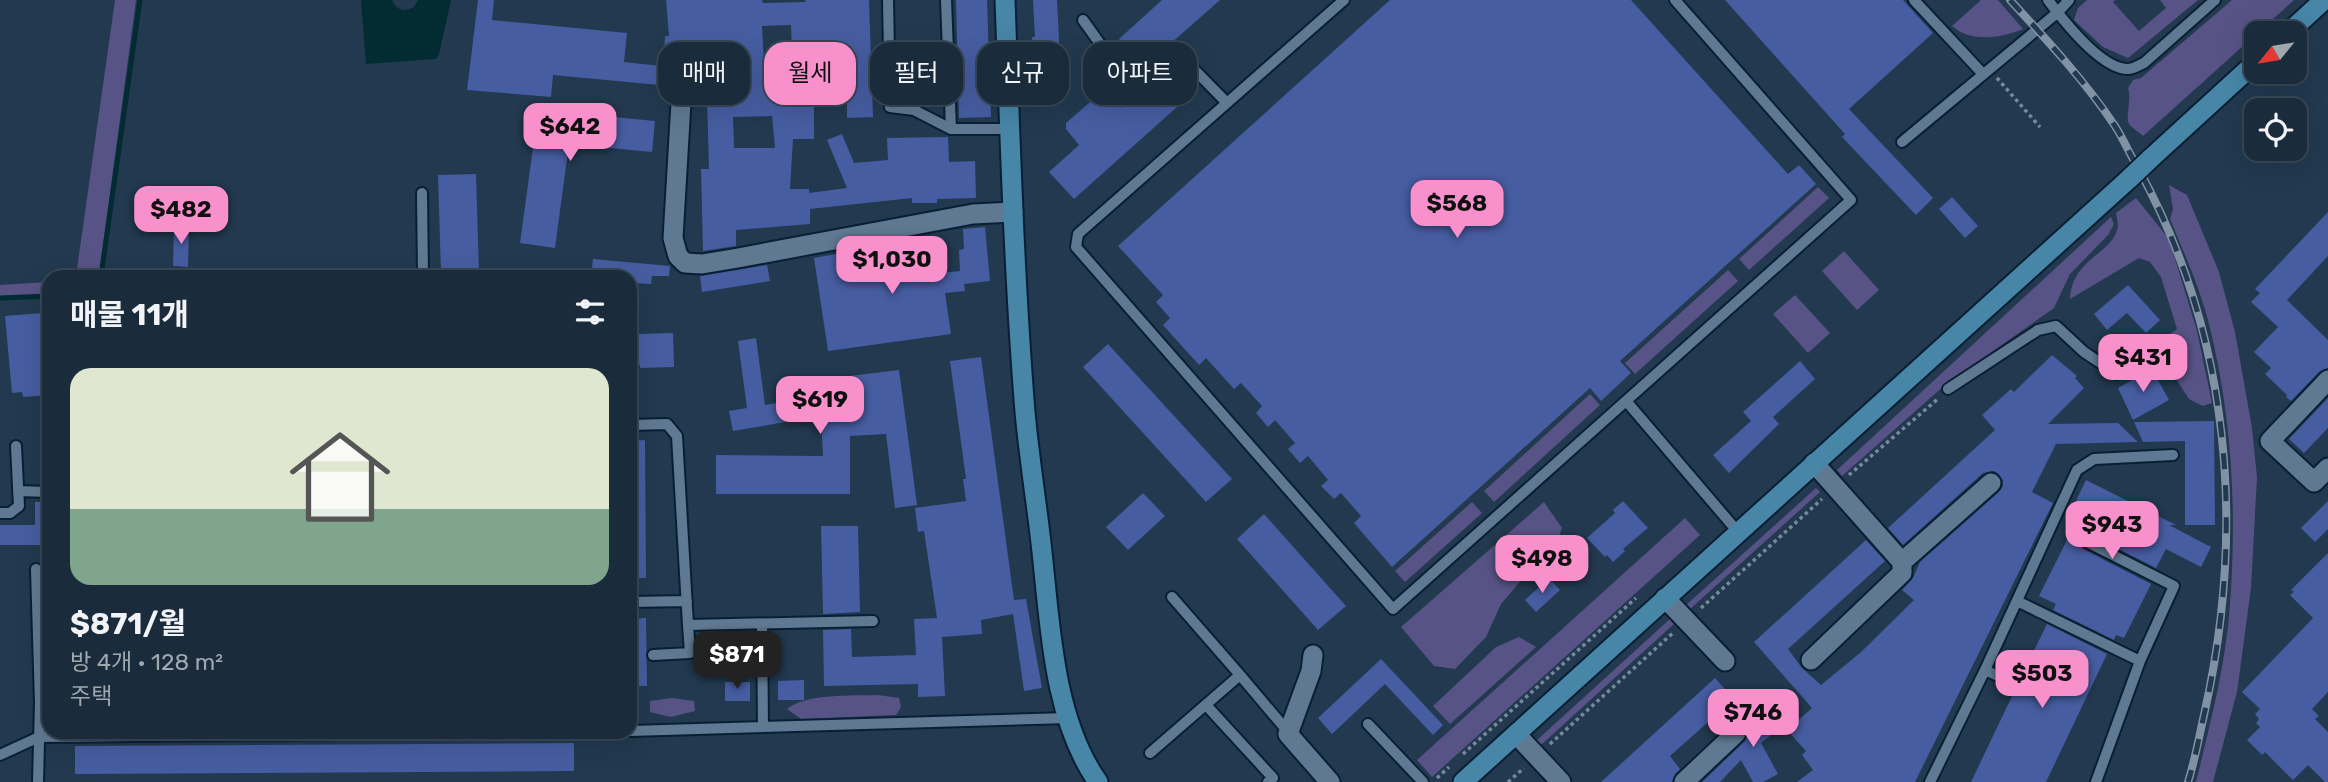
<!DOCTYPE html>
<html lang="ko">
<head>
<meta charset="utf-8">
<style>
  body { margin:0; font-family:Rubik,"Noto Sans KR",sans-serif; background:#233342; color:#f1f3f6; height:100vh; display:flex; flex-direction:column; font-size:26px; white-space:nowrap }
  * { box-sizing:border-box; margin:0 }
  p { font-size:23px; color:#9fa7af }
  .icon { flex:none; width:38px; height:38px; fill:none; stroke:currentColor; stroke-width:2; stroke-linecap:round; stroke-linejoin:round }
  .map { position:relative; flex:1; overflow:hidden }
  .panel { position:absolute; left:42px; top:270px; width:595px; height:469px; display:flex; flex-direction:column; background:#1a2b3b; border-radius:21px; box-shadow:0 7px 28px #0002,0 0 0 2px #384755 }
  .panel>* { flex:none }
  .top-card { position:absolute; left:658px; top:42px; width:665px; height:63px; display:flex; gap:14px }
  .needle { width:46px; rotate:240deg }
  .tools { position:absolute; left:2244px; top:21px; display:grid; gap:14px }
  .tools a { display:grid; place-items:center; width:63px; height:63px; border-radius:14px; background:#1a2b3b; box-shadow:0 7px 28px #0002,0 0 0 2px #384755; font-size:35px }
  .price { position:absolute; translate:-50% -60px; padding:0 16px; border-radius:14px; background:#f890cc; color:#111; font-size:23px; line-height:46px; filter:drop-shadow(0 2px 4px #0008) }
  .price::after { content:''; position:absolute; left:50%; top:42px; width:21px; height:16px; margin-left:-10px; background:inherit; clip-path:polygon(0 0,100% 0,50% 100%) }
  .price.current { background:#222; color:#fff }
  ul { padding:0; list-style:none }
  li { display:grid; align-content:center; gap:14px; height:371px; padding:0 28px }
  li span { display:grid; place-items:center; height:217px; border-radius:21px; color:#555 }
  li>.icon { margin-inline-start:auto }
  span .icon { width:126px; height:126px; fill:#fffc; stroke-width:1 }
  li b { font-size:30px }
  h2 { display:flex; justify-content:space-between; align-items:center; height:84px; padding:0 28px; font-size:30px }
  .pill { padding:0 24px; border-radius:21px; background:#1a2b3b; box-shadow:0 7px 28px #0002,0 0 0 2px #384755; font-size:24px; line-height:63px }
  .pill.current { background:#f890cc; color:#111 }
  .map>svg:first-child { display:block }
  .green { fill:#585386 }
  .water { fill:#022c32 }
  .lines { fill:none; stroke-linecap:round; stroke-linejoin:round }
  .stream { stroke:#022c32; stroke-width:5 }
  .building { fill:#465da1; fill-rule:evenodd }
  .service-casing { stroke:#091f34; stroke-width:14 }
  .minor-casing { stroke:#091f34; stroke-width:23 }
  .secondary-casing { stroke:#091f34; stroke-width:23 }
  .path { stroke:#778a9c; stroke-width:3.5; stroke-dasharray:3.5 3.5; stroke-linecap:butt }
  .service { stroke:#607992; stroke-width:10 }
  .minor { stroke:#607992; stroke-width:19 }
  .secondary { stroke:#4786a7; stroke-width:19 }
  .rail-casing { stroke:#8192a5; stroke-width:8 }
  .rail { stroke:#22394f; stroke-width:5; stroke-dasharray:16; stroke-linecap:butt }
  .secondary-bridge-casing { stroke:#091f34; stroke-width:23; stroke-linecap:butt }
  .secondary-bridge { stroke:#4786a7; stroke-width:19 }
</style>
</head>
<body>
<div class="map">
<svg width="2328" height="782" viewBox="0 0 2328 782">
  <rect width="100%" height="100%" fill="#22394f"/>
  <!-- green -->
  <path class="green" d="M115,0H136L99,275L98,276H76Z
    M1981,0H1998L2023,29C2000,38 1971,43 1952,26Z
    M2087,0H2115L2113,2L2139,31L2166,8L2160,0H2198L2128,58L2103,47L2074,20L2078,8Z
    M2232,0H2294L2143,136C2139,132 2132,128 2129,124C2125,116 2132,100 2128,88L2133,80L2141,78Z
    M2169,185L2187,195L2219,272L2235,332L2252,428L2257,477L2251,588L2237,692L2213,782H2196C2210,724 2226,664 2230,604C2237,510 2232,416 2209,324C2200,288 2184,253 2170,219L2173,209Z
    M1818,187L1829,198L1749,270L1739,259Z
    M2136,198L2169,239L2197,331L2212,403L2203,406L2189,399L2163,359L2140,365L2126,364L2177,329L2161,277L2150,262L2139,258L2070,299C2072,259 2111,254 2117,230C2119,225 2117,219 2116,213Z
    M2111,217L2114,224L2108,235L2070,274L2054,308L1945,385L1842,476L1837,470Z
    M1844,251L1879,290L1857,310L1822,271Z
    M1728,270L1738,281L1635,374L1625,363Z
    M49,282V294L0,297V285Z
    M1795,295L1830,333L1808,353L1773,314Z
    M1590,394L1600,405L1494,502L1484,491Z
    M1816,488L1820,492L1689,610L1685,606Z
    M1472,502L1482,513L1405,582L1395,571Z
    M1544,502L1562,528L1553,552L1530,570L1501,604L1486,637L1455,669L1434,666L1401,627Z
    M1685,518L1700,535L1432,777L1417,760Z
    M1671,618L1675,623L1541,745L1536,741Z
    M1519,637L1536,647L1450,724L1433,706L1496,647Z
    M878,695L899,698L901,707L896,715L801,719L787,709C807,693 852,696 878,695Z
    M672,698L694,701L695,711L671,717L650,712V701Z"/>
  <!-- water -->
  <path class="water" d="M361,0H392C396,11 405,12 414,7L418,0H451L439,54L436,59L366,64Z"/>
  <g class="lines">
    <!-- stream -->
    <path class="stream" d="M101,276L140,0
      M0,298L49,296"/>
  </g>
  <!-- building -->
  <path class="building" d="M478,0H494L492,20L627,33L624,62L671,67L670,86L553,75L551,97L467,90Z
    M666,0H762L763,3L806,2L805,0H869L873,117L847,118V101H814V139H793L790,189H809V193L847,188L827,140L842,134L854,163L888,160L887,138L948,137L949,162L975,161L976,198L937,199V203H912V198L810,209V224L736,230V246L703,251L701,169H709L706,62L691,61L684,57L676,59L664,58L665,36H669ZM791,25L792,50L808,49V77L765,80L762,26ZM772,116L775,148H734L733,117Z
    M956,0H987L991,117L959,118Z
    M1033,0H1057L1062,98L1034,99L1032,37H1035Z
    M1162,0H1220L1144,67L1119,39Z
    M1390,0H1631L1788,174L1799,165L1816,184L1620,361L1631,373L1601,401L1590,388L1392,567L1354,523L1361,516L1341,493L1334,499L1321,486L1328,480L1308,456L1300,463L1288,449L1295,443L1275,420L1268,427L1256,413L1262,406L1241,383L1234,389L1206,358L1199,365L1163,325L1170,318L1156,302L1163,295L1118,246Z
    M1725,0H1903L1933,33L1849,109L1933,198L1916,215L1842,137L1845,134Z
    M1162,72L1186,99L1074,199L1049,172L1079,145L1066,129V123L1104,90L1120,108Z
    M538,111L583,117V114L655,121L652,152L569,144L555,248L520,243Z
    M476,174L479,272L441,273L438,175Z
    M1952,197L1978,226L1965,238L1939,209Z
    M2328,212V256L2287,300L2328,340V368L2319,372L2291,401L2286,397L2287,395L2265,374L2271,368L2254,352L2278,327L2251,302L2260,293L2255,289Z
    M174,224L189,225L188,267L173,266Z
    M985,227L990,281L964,284L965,291L945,293L951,334L828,351L814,258L873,247L878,280L960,271L959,250L964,249L963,229Z
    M593,259L670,266L669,276H652L651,284L630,283V276H591Z
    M767,265L770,281L702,292L700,276Z
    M2128,285L2160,320L2146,333L2127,313L2107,330L2094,314Z
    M42,313V317L49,316V395L23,397L22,392L12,393L5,316Z
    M673,333L674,367L640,368V365H630V338H639V334Z
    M756,338L765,405L834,393L832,378L899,370L917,505L895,508L886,434L850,436V494H716V455L823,456L821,416L733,431L729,411L747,408L738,341Z
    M1108,344L1232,479L1206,502L1083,367Z
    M2052,355L2077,376L2075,378L2084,388L2048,424L2118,423L2138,442L2056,444L2032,492L2053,503L1915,782H1797L1813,770L1802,755L1806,751L1787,730L1812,708L1754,642L1866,540L1885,561L1788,649L1802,668L1821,685L1860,653L1914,600L1902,590L1913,578L1920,562L1999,492L2003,486V480L1994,471L1983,473L1903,545L1888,528L1995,430L1982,415L2011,389L2014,392Z
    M981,357L1014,600L1026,599L1042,688L1024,691L1013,614L981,620L982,634L942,637L945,696L918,697V684L824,686L823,630L851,629L852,657L916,655L914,619L937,618L924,531L918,532L915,508L966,501L963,479H966L950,361Z
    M1800,361L1815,379L1773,417L1779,424L1729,473L1713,455L1751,421L1743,412Z
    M2152,369L2169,400L2133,420L2118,388Z
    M2328,398V428L2304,453L2289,439Z
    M2214,421L2215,525H2185V441L2143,442L2134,422Z
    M645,440L646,578H630V441Z
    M2086,480L2176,525H2169L2211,547L2201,567L2166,549L2156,568L2091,535L2082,536L2079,543L2083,549L2151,584L2124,638L2116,635L2114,640L2053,610L2056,604L2039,596L2078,518L2070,513Z
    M1143,493L1165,516L1128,550L1106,527Z
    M1623,501L1648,528L1623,549L1625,551L1613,562L1607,555L1605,557L1587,538L1615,513L1613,510Z
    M2328,501V529L2315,542L2301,528Z
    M35,502H49V545H0V525H35Z
    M1264,514L1346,606L1318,630L1237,539Z
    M821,526H858L860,612L823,614Z
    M2328,553V692L2312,709L2319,716L2315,719L2328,732V782H2325L2308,765L2293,780L2265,752L2262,755L2247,740L2260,727L2256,723L2259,719L2255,714L2260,709L2242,692L2313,618L2290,595L2294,592L2291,590Z
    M1549,578L1560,590L1536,612L1525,600Z
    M646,618L647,686H630V619Z
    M2047,624L2107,654L2046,782H1971L2014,692L2022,688L2020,679Z
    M1381,659L1443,725L1433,735L1385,684L1332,734L1318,718Z
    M1715,678L1734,699L1670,756L1680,769L1675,774L1672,782H1601Z
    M804,680V700H778V681Z
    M725,682H750V701H725Z
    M1771,703L1786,723L1761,743L1778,774L1763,782H1753L1741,760L1720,782H1702L1745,741L1748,731L1744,724Z
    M574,743V771L75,774V746Z"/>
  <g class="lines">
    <!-- service casing -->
    <g class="service-casing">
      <path id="service" d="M888,0L890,107L914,110L951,129H1010
        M946,0L951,129
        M1344,0L1078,234L1076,247L1393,609L1851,200L1675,0
        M1914,0L1983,74
        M2048,0C2063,20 2101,69 2128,69C2133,69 2139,65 2144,63L2215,0
        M1083,20L1128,83H1136L1164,61L1181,56L1227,103
        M1902,142L2057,13L2069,0
        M422,193L423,276
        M1948,389L2038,330L2056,326L2084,352L2117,374
        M1627,402L1738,532
        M630,425L667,424L677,436L688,625L873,621
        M18,491L49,492
        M0,513H10L19,506L16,446
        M2087,542L2174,586L2140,661L2096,782
        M36,569L40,703L38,782
        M1172,597L1240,675
        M2017,601L2140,661
        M630,602L687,601
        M762,624L763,727
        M653,655L690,653L688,625
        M1985,670L2015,684
        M1206,705L1273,778L1268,782
        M1368,724L1423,782
        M630,731L1068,718
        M1150,753L1240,675L1289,733
        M0,755L39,737L549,732
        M1930,782L1985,670L2077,470L2094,459L2173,455"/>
    </g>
    <!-- minor casing -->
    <g class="minor-casing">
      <path id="minor" d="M683,69L673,238L678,256L685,263L702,264L738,258L973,214L1013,212
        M2328,380L2270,441L2314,482L2328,468
        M1902,562L1991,483
        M1665,598L1725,661
        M1313,655L1311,671L1288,734L1330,782
        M1811,660L1902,573V562L1814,463
        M1516,734L1561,782
        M1684,782L1736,733"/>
    </g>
    <!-- secondary casing -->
    <g class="secondary-casing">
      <path id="secondary" d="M1005,0C1010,137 1014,275 1025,412C1029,456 1036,499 1041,543C1050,620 1052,717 1098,782
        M2288,33L2324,0
        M2150,159L2256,62
        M1463,782L2130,178"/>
    </g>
    <!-- path -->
    <path class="path" d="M2262,33L2270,25
      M2248,45L2256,39
      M1997,78L2040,127
      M1849,475L1939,398
      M1701,608L1822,499
      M1550,744L1674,632
      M1463,754L1636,598
      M1437,778L1449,767
      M1508,782L1524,768"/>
    <!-- service -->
    <use href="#service" class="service"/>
    <!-- minor -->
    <use href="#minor" class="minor"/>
    <!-- secondary -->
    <use href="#secondary" class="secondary"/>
    <!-- rail casing -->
    <g class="rail-casing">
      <path id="rail" d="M2010,0C2047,40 2085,81 2115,126C2124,140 2130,155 2138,168C2231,337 2246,529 2204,715C2199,737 2195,760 2188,782"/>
    </g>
    <!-- rail -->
    <use href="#rail" class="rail"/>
    <!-- secondary-bridge casing -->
    <g class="secondary-bridge-casing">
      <path id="secondary-bridge" d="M2130,178L2150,159"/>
    </g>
    <!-- secondary-bridge -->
    <use href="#secondary-bridge" class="secondary-bridge"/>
  </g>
</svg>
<div class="tools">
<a><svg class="needle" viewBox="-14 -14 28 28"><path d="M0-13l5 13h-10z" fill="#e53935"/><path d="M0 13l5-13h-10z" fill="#9fa7af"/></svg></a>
<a><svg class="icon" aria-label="locate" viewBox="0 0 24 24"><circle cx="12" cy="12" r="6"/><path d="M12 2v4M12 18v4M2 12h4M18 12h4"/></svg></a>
</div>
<b class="price" style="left:570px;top:163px">$642</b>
<b class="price" style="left:1457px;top:240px">$568</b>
<b class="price" style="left:181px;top:246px">$482</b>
<b class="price" style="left:892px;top:296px">$1,030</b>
<b class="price" style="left:2143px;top:394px">$431</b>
<b class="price" style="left:820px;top:436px">$619</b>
<b class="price" style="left:2112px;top:561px">$943</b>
<b class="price" style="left:1542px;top:595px">$498</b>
<b class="price current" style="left:737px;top:691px">$871</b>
<b class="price" style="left:2042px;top:710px">$503</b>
<b class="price" style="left:1753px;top:749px">$746</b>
<div class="top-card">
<a class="pill">매매</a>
<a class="pill current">월세</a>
<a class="pill">필터</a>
<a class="pill">신규</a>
<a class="pill">아파트</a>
</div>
<section class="panel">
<h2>매물 11개<svg class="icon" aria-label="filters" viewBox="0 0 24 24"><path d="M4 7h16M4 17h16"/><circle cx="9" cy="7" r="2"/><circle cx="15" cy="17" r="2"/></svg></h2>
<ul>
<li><span style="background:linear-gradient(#dfe7d0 65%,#7fa58c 0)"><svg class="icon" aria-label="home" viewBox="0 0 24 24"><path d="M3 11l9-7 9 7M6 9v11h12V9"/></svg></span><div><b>$871/월</b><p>방 4개 · 128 m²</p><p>주택</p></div></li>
</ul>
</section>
</div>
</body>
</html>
